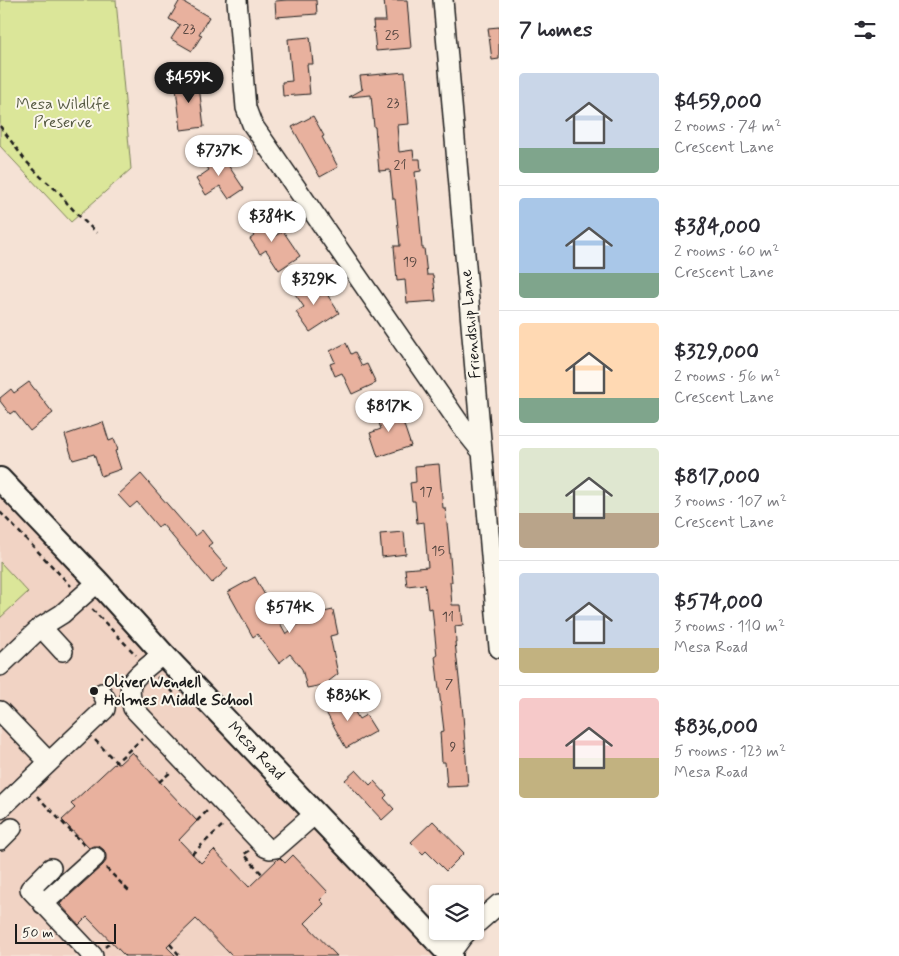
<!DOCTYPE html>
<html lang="en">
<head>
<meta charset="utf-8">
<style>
  body { margin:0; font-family:Mynerve,sans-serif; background:#f2f2f3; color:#2b2b33; height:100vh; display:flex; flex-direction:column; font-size:19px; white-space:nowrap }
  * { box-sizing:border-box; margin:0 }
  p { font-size:16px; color:#7c7c81 }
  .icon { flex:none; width:28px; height:28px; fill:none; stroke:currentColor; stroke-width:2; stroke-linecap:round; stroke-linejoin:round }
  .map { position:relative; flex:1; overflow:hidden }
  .sheet { display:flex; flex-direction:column; background:#fff; width:400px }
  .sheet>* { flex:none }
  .fabs { position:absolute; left:429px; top:885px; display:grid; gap:10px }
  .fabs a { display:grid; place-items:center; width:55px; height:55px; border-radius:5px; background:#fff; box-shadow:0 1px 4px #0004; font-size:25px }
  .scale { position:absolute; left:15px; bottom:12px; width:101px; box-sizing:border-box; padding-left:5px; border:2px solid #1c1c1c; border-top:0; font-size:14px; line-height:18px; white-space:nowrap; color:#1c1c1c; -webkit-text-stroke:4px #fbf7ec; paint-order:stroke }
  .price { position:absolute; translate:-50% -42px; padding:0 11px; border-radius:18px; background:#fff; color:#222; font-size:16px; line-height:32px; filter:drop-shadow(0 1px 2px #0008) }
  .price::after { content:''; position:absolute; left:50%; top:30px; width:15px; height:11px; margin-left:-8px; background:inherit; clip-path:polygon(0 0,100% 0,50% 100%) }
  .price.selected { background:#1c1c1c; color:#fff }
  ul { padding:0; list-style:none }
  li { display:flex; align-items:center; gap:15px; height:125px; padding:0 20px }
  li+li { border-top:1px solid #e1e1e2 }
  li span { display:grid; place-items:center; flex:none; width:140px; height:100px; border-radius:5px; color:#555 }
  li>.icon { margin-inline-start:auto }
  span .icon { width:60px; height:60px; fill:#fffc; stroke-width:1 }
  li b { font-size:21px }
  h2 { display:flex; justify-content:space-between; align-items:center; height:60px; padding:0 20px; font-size:21px }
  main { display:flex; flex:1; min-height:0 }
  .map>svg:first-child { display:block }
  .built { fill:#f1d3c4 }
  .green { fill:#dbe699; stroke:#7c815a }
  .building { fill:#e8b19e; stroke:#1c1c1c }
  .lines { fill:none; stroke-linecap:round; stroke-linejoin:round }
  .minor-casing { stroke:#1c1c1c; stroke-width:22 }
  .major-casing { stroke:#1c1c1c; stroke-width:26 }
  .path { stroke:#1c1c1c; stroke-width:2.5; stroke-dasharray:5 4; stroke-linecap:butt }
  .minor { stroke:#fbf7ec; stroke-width:19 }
  .major { stroke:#fbf7ec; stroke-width:22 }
  .poi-dot { fill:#1c1c1c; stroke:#fbf7ec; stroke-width:2 }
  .labels { text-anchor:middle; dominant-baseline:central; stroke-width:4; stroke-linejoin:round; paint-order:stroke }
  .number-label { font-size:14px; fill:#4f413c }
  .park-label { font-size:16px; fill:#555942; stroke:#fbf7ec }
  .street-label { font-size:16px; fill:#1c1c1c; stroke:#fbf7ec }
  .poi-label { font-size:16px; font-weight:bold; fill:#1c1c1c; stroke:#fbf7ec; text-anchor:start }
</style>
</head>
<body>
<main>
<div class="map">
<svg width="499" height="956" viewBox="0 0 499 956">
  <rect width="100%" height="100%" fill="#f5e2d5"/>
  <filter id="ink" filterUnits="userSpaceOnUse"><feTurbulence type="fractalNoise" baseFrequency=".02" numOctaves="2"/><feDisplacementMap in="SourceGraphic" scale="10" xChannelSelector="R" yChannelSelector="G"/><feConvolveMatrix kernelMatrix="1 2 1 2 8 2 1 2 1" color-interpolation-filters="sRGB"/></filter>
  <g filter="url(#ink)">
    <!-- built -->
    <path class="built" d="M0,492L437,956H0Z"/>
    <!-- green -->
    <path class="green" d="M0,0H116L131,169L71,222L0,146Z
      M0,562L28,592L0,618Z"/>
    <!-- building -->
    <path class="building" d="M180,0L209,17L199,34L202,35L192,51L171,39L180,25L169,19Z
      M287,0H316L317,14L276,17L275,1Z
      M384,0H407L411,48L376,51L373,21H386Z
      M499,27V59L492,60L488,28Z
      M310,37L313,64H307L310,94L283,96L282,82L292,81L288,39Z
      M405,72L409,124L397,125L399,152L413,150L414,159H420L421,171L415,172L419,213L422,248H424L427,275H433L436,301L407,303L405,280L397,281L394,246H400L395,199H393L390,170L379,171L375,127H374L371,95L349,97L363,89H362L360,76Z
      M198,78L204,127L181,130L175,80Z
      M313,116L324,136L322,137L338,167L320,177L292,127Z
      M218,150L244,189L229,199L220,186L206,195L196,179L209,170L203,160Z
      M262,215L275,236L283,231L300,256L279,270L266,250L260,254L250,239L254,236L246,225Z
      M306,278L318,296L325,291L339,313L310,332L296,312L304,307L291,288Z
      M346,343L351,354L355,352L362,366L367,364L376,383L352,394L342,373L335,376L330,364L335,362L330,351Z
      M29,382L53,413L30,431L14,411L10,414L0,401V398L11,389L14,393Z
      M391,405L397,424L403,422L411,446L378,457L370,433L381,429L375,411Z
      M103,422L109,441L114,439L118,450L115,451L121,469L101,476L94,454L73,460L65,435Z
      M439,464L443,508H445L448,532L452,582H450L452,605H461L463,625L455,626L456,642H455L463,715L468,786L447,787L445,762H442L440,732L444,731L435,656H437L432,608L428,609L425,584L407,586L405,569L428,567L424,522L417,523L415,501H412L410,483L416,482L415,466Z
      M141,474L195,536L202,530L212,543L208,546L228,569L212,583L162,524L158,527L137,502L130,508L118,495Z
      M404,532L406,554L382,557L380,534Z
      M255,577L286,634L306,618L311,617L314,614L333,610L338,634L330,636L338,674L329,681V684L307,688L302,669L290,654L279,663L257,634L253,637L228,592Z
      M345,695L359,719L366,715L376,731L346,748L323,707Z
      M132,752L197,821L179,840L201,863L214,850L249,887L279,858H280L285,863L293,855L328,892L320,900L324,904L305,923L337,956H232L196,919L167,947L176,956H125L87,917L79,925L60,904L103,865L106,861V855L104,850L99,846H93L89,848L62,820L75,808L71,804L116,762L119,764Z
      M356,770L370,785L374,781L387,795L384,798L394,809L382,820L345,780Z
      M433,821L464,853L446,871L426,851L423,854L411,842Z"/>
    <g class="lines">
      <!-- minor casing -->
      <g class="minor-casing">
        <path id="minor" d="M237,0L246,108L252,124L462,427L482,452
          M443,0L499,648
          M41,627L63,651
          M163,654C156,660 137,674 133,681C128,688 131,700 133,708L265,847L270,849L276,848L316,813
          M0,666L41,627L62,614L98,582
          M0,711L49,762
          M0,809L105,709L106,700L102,693
          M0,840L12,828
          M51,868L30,889L93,956
          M43,904L95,857
          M475,925L499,904
          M448,956L463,936L468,931"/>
      </g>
      <!-- major casing -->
      <g class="major-casing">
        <path id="major" d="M0,479L98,582L163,654L451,956"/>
      </g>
      <!-- path -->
      <path class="path" d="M0,126L25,160L41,177L60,193L67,203L82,219L97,233
        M0,512L71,586
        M92,609L136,655
        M157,677L175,694
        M95,740L116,762L142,739
        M159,782L172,771
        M37,796L85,846
        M197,821L208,810
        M249,851L244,854L262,874
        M192,854L222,826
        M106,868L130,892
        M170,944L180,956
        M105,947L111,942"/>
      <!-- minor -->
      <use href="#minor" class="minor"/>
      <!-- major -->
      <use href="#major" class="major"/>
    </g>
  </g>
  <!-- markers -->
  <circle class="poi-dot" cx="94" cy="691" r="5"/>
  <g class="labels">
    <!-- number labels -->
    <g class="number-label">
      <text x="189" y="29">23</text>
      <text x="392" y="35">25</text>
      <text x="393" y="103">23</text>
      <text x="400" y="165">21</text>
      <text x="410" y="262">19</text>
      <text x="426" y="492">17</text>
      <text x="438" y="551">15</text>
      <text x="448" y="617">11</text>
      <text x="449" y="684">7</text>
      <text x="453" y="747">9</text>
    </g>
    <!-- park labels -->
    <g class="park-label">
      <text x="63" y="104">Mesa Wildlife<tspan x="63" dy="18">Preserve</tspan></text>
    </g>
    <!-- street labels -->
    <g class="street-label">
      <text transform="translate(471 324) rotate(-95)">Friendship Lane</text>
      <text transform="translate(256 751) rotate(46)">Mesa Road</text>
    </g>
    <!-- poi labels -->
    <g class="poi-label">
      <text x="104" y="682">Oliver Wendell<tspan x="104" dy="18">Holmes Middle School</tspan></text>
    </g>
  </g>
</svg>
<div class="fabs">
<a><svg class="icon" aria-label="layers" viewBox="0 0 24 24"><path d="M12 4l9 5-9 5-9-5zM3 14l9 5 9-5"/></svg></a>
</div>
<div class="scale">50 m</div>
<b class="price selected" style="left:189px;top:104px">$459K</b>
<b class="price" style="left:219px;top:177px">$737K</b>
<b class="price" style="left:272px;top:243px">$384K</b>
<b class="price" style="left:314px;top:306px">$329K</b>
<b class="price" style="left:389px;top:433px">$817K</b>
<b class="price" style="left:290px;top:634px">$574K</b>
<b class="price" style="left:348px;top:722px">$836K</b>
</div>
<section class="sheet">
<h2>7 homes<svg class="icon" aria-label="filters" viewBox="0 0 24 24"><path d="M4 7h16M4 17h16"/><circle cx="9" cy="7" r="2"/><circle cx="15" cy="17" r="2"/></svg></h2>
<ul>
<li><span style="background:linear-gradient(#c9d6e8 75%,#7fa58c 0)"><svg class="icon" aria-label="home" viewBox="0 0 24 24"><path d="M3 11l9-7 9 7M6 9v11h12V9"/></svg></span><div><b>$459,000</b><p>2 rooms · 74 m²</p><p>Crescent Lane</p></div></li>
<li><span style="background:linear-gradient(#a9c7e8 75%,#7fa58c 0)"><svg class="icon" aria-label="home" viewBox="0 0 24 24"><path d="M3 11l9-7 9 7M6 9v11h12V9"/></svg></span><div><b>$384,000</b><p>2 rooms · 60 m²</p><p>Crescent Lane</p></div></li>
<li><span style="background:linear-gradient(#ffd9b3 75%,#7fa58c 0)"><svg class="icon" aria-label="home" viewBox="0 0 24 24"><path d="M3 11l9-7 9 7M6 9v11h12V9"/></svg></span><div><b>$329,000</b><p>2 rooms · 56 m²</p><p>Crescent Lane</p></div></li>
<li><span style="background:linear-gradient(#dfe7d0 65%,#b9a48a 0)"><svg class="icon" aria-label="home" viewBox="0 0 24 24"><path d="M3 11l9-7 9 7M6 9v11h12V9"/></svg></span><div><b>$817,000</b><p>3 rooms · 107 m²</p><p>Crescent Lane</p></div></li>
<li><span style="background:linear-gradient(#c9d6e8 75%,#c2b280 0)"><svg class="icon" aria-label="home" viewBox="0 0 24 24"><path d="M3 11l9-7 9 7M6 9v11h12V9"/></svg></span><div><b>$574,000</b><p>3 rooms · 110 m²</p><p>Mesa Road</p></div></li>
<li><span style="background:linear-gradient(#f6c9c9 60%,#c2b280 0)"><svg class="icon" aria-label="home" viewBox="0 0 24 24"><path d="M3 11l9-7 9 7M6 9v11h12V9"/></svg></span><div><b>$836,000</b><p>5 rooms · 123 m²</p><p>Mesa Road</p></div></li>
</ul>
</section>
</main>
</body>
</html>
